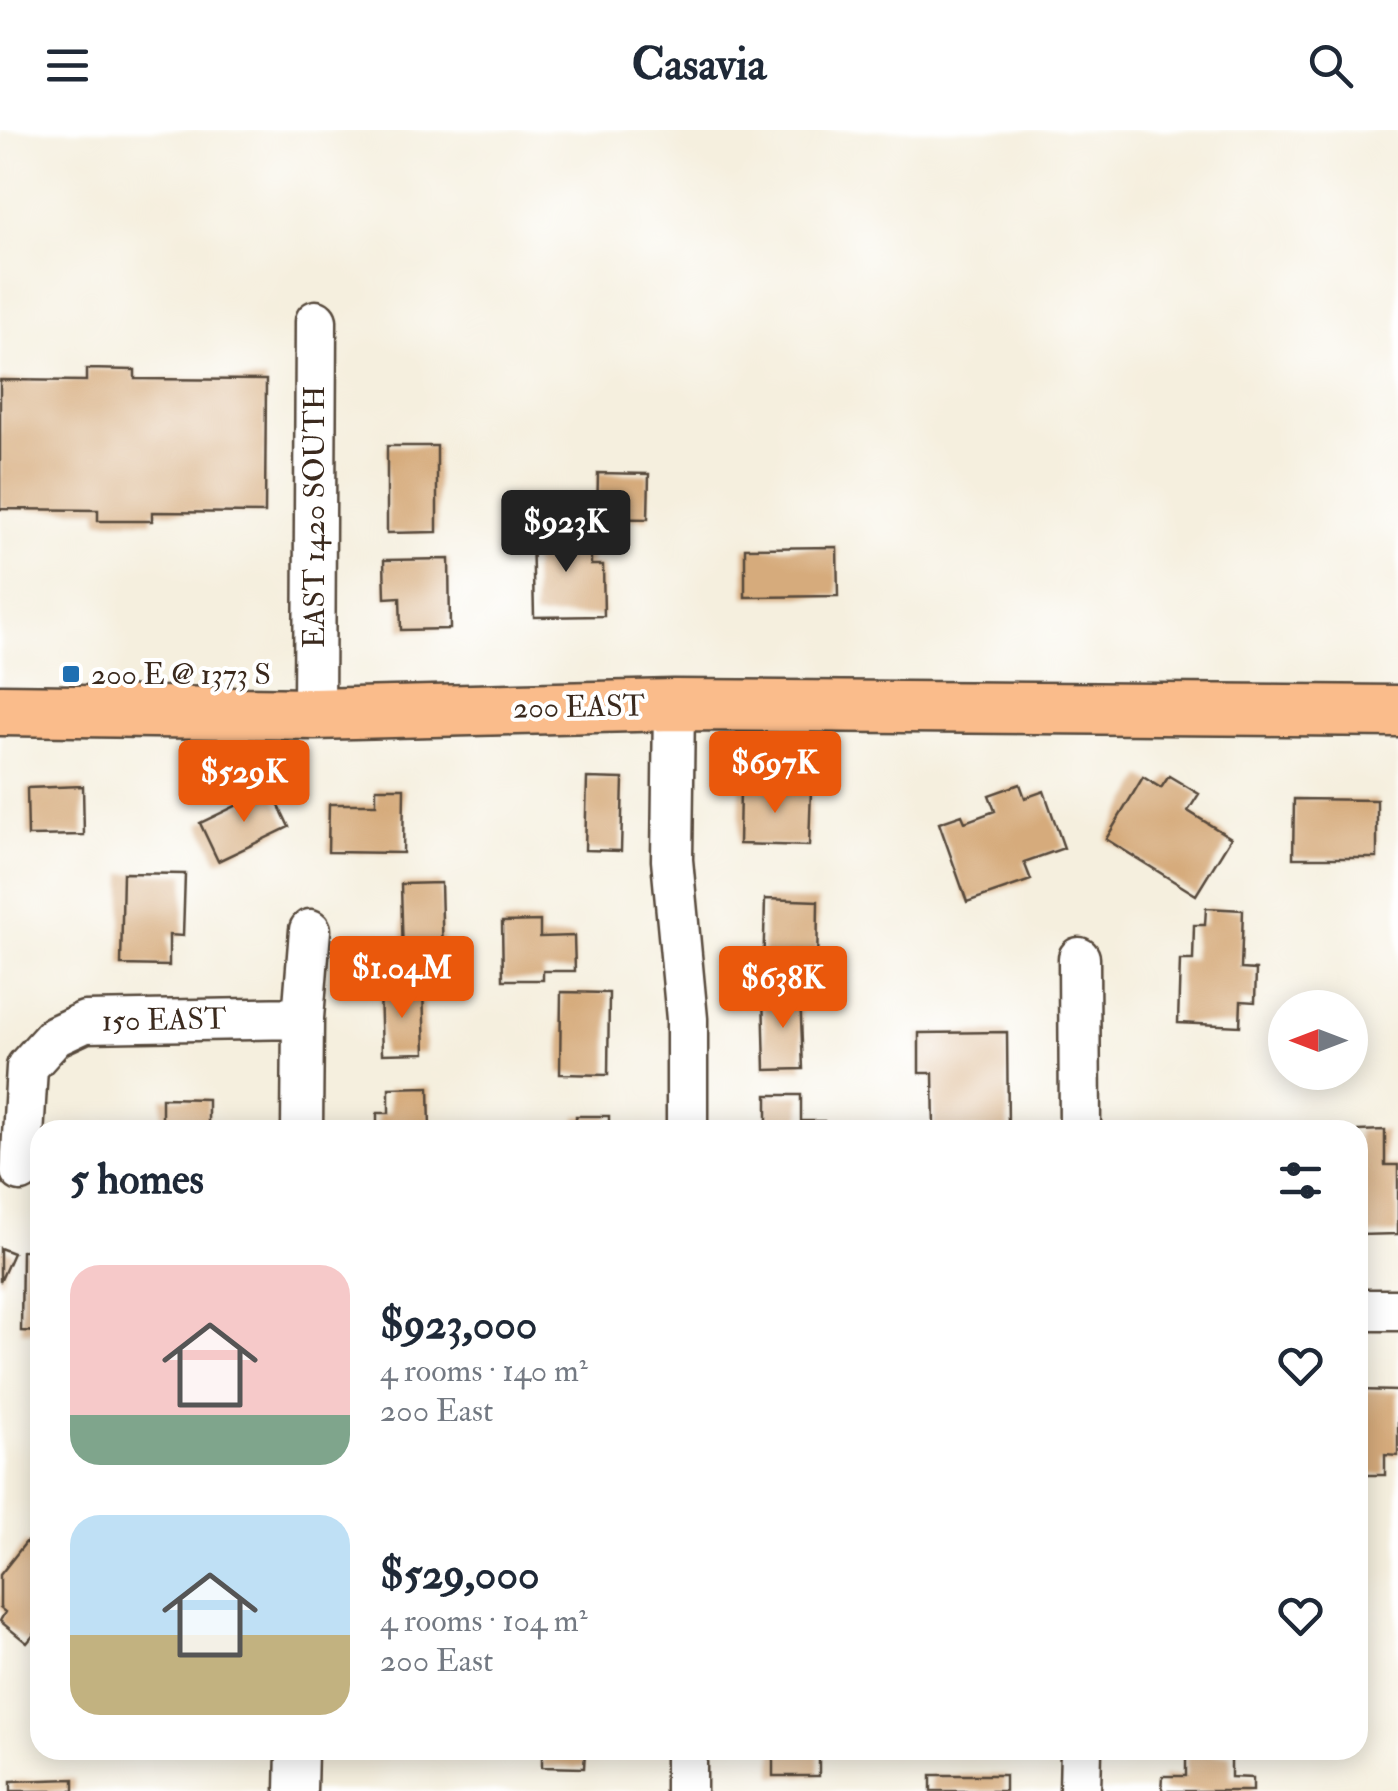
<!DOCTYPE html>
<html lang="en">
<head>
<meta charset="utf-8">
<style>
  body { margin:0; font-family:"IM FELL Double Pica",serif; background:#f2f2f3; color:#1f2937; height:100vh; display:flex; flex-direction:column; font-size:38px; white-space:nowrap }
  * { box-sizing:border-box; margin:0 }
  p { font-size:32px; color:#747a83 }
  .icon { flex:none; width:55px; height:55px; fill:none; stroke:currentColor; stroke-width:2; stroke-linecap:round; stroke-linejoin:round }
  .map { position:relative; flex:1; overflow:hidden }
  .sheet { position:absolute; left:30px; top:990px; width:1338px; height:640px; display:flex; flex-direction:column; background:#fff; border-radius:30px; box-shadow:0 5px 25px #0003 }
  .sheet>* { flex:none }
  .needle { width:65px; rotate:270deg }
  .buttons { position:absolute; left:1268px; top:860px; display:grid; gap:20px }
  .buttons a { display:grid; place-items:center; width:100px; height:100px; border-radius:50%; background:#fff; box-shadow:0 5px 25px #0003; font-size:50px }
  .price { position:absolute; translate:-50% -85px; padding:0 22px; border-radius:10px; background:#ea580c; color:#fff; font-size:32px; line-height:65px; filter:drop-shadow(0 2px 5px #0008) }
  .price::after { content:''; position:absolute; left:50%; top:60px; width:30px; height:22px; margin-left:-15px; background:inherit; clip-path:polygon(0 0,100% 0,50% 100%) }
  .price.on { background:#222; color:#fff }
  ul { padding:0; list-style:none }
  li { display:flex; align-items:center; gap:30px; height:250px; padding:0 40px }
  li span { display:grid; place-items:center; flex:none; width:280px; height:200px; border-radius:30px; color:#555 }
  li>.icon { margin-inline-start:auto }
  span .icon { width:120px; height:120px; fill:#fffc; stroke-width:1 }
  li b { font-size:42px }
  h2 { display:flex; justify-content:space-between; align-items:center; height:120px; padding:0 40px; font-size:42px }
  header { display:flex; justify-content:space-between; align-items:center; height:130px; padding:0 40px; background:#fff; font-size:45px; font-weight:700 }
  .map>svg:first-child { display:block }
  .building { fill:#d6ab7b }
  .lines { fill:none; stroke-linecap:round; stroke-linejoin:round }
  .minor-casing { stroke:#57483b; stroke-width:45 }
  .major-casing { stroke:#57483b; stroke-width:55 }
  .minor { stroke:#fff; stroke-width:40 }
  .major { stroke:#fabc8b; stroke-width:50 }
  .poi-dot { fill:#1f6fb2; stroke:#fff; stroke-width:4 }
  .labels { text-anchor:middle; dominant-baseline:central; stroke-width:8; stroke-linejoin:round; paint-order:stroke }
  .street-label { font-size:30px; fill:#3b2a1e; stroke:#fff }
  .poi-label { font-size:30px; fill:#3b2a1e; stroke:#fff; text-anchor:start }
</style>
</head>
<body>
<header><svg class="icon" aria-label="menu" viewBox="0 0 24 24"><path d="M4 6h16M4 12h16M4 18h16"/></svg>Casavia<svg class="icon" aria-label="search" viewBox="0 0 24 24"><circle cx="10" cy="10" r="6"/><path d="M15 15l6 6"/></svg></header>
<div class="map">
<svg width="1398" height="1661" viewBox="0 0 1398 1661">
  <rect width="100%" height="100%" fill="#fff"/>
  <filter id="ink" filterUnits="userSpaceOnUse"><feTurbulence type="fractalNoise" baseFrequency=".01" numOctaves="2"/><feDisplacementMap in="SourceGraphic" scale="20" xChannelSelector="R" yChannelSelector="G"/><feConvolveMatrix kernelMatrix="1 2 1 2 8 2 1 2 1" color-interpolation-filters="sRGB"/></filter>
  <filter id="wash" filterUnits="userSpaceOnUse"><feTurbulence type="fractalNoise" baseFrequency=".0048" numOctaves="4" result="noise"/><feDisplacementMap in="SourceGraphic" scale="40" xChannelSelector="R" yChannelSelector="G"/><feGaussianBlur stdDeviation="2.25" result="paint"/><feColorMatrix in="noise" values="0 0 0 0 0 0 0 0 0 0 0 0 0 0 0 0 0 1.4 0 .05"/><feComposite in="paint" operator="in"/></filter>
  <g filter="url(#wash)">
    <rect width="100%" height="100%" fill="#f5efde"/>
    <g id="blocks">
      <!-- building -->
      <path class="building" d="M86,239L135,240V249L266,250L265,383L152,382V391H98V380L0,379V250L86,251Z
        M387,316H437V402L387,403Z
        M598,343L649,344L648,389L597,388Z
        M591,399V435H603L604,486L534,487L532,400Z
        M837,417L838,466L745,467V418Z
        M449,429L450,499L401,500L400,467L385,468L384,430Z
        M1169,646L1199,664L1188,681L1231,708L1196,765L1106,709L1143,647L1161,658Z
        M587,648L623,649L621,721L585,720Z
        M1020,654L1025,668L1044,661L1064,718L1024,732L1031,750L967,772L939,693L962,685L965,692L995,681L989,665Z
        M83,656L84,705L28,706L27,658Z
        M740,657L811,659L809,716L739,714Z
        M376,658H404L403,723L328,722L329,674H376Z
        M271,659L289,697L218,731L200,693Z
        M1294,669L1377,670V728H1293Z
        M123,743L185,744L183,806L169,805V836L121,835Z
        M441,753L443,828L403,830L401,754Z
        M765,769L818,771L817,846L763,844Z
        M1206,778L1243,780L1241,839L1256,840L1255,872L1241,871L1240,896L1178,893L1180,830H1193L1194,795H1205Z
        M540,791V807L574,806L575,841H543V850H503L502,792Z
        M423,858L425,923L382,924L380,859Z
        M561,862L609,863L608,945L560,944Z
        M800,862L803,939L765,940L763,863Z
        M1007,902L1008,1000H934L933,943H919V903Z
        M429,957L430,1000H377V983H389V958Z
        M767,965H801V991H824V1000H767Z
        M162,968L208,969V1000H162Z
        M576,986H609V1000H576Z
        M1385,1000V1035H1398V1104L1358,1105V1001Z
        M0,1118L13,1123L0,1152Z
        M22,1121H40V1202L21,1201Z
        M1358,1260L1398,1261V1326L1385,1325V1345H1358Z
        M26,1412L40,1424V1497L27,1513L0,1491L5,1482L0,1478V1445Z
        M542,1620H585L584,1638L542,1637Z
        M773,1620H819V1646H773Z
        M1186,1623L1231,1624V1647L1253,1648V1661H1162L1163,1646H1186Z
        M931,1645H1005V1661H931Z
        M74,1649V1661H11V1651Z"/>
    </g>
  </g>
  <g filter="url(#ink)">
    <use href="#blocks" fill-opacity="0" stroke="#57483b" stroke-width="2.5"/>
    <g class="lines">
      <!-- minor casing -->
      <g class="minor-casing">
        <path id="minor" d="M674,575L672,730L687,889V1000
          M314,584L316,191
          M1079,828L1080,1000
          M302,1000L303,888L310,800
          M21,1041L27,937L55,906L85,892L303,888
          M1358,1180H1398
          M296,1661L297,1620
          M686,1661V1620
          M1080,1661L1081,1620"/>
      </g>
      <!-- major casing -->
      <g class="major-casing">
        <path id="major" d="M0,580L314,584L674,575L1398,581"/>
      </g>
      <!-- minor -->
      <use href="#minor" class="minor"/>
      <!-- major -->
      <use href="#major" class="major"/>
    </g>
  </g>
  <!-- markers -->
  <rect class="poi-dot" x="61" y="534" width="20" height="20" rx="5"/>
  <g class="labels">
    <!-- street labels -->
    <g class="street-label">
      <text transform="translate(314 387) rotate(-90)">EAST 1420 SOUTH</text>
      <text transform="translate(579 577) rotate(-1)">200 EAST</text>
      <text transform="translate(164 890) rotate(-1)">150 EAST</text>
    </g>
    <!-- poi labels -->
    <g class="poi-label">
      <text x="91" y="544">200 E @ 1373 S</text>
    </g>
  </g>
</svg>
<div class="buttons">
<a><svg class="needle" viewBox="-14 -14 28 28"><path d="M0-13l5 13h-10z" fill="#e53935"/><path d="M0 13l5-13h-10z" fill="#747a83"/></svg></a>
</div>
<b class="price on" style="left:566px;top:445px">$923K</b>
<b class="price" style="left:775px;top:686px">$697K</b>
<b class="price" style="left:244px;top:695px">$529K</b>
<b class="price" style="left:402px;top:891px">$1.04M</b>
<b class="price" style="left:783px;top:901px">$638K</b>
<section class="sheet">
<h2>5 homes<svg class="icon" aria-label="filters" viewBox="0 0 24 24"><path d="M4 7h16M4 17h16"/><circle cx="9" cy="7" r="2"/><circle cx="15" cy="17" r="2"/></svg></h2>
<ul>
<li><span style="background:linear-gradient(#f6c9c9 75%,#7fa58c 0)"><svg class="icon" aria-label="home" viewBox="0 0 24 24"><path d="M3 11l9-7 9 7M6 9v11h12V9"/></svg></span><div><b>$923,000</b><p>4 rooms · 140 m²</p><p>200 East</p></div><svg class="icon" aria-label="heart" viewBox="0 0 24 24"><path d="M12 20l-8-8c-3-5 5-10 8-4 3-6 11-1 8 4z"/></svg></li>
<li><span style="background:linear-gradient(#bfe0f5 60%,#c2b280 0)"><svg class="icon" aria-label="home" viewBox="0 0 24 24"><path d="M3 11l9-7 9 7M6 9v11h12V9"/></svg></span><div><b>$529,000</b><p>4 rooms · 104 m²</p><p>200 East</p></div><svg class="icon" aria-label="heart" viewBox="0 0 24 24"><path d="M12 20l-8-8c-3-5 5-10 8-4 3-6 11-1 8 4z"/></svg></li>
</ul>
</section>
</div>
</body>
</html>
